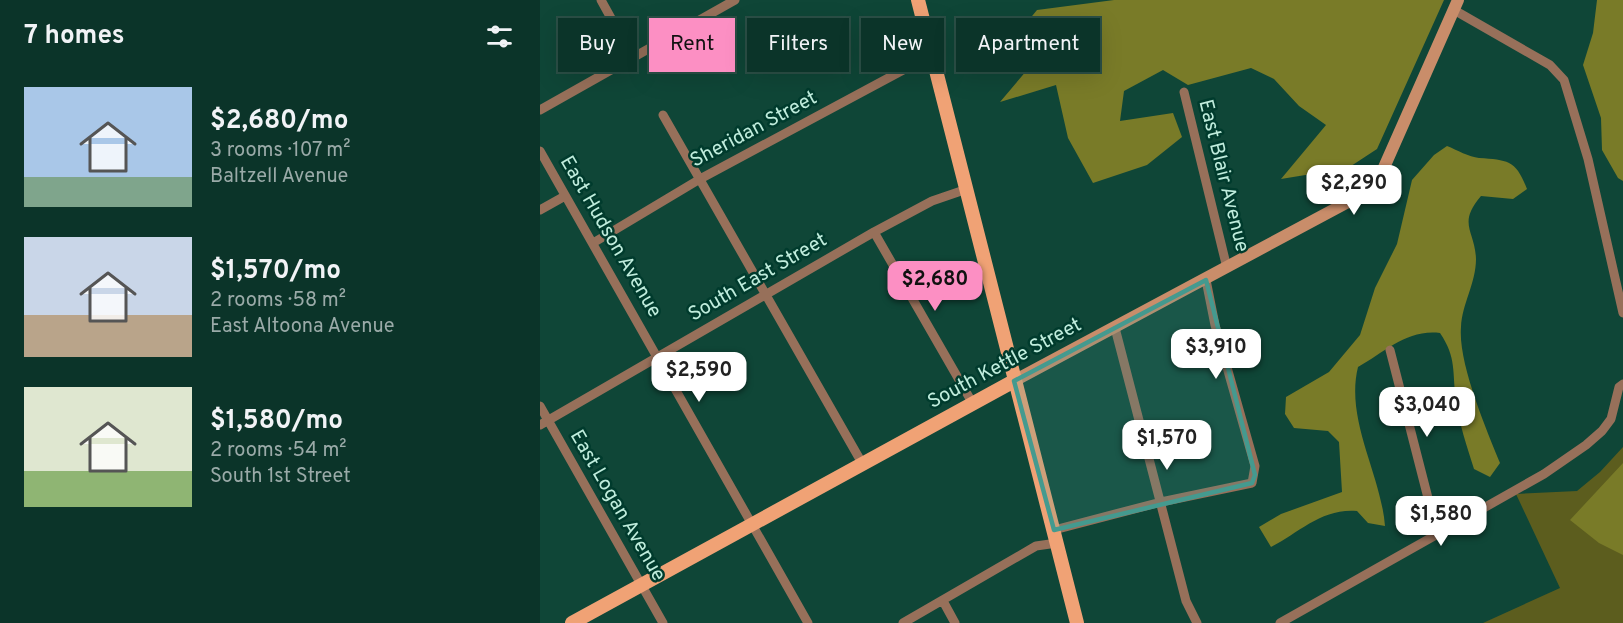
<!DOCTYPE html>
<html lang="en">
<head>
<meta charset="utf-8">
<style>
  body { margin:0; font-family:Overpass,sans-serif; background:#193f35; color:#f1f3f6; height:100vh; display:flex; flex-direction:column; font-size:22px; white-space:nowrap }
  * { box-sizing:border-box; margin:0 }
  p { font-size:20px; color:#9aaaa8 }
  .icon { flex:none; width:33px; height:33px; fill:none; stroke:currentColor; stroke-width:2; stroke-linecap:round; stroke-linejoin:round }
  .map { position:relative; flex:1; overflow:hidden }
  .details { display:flex; flex-direction:column; background:#0b3429; width:540px }
  .details>* { flex:none }
  .banner { position:absolute; left:18px; top:18px; width:570px; height:54px; display:flex; gap:12px }
  .price { position:absolute; translate:-50% -51px; padding:0 14px; border-radius:12px; background:#fff; color:#222; font-size:20px; line-height:39px; filter:drop-shadow(0 2px 3px #0008) }
  .price::after { content:''; position:absolute; left:50%; top:36px; width:18px; height:14px; margin-left:-9px; background:inherit; clip-path:polygon(0 0,100% 0,50% 100%) }
  .price.active { background:#fc8fc3; color:#111 }
  ul { padding:0; list-style:none }
  li { display:flex; align-items:center; gap:18px; height:150px; padding:0 24px }
  li span { display:grid; place-items:center; flex:none; width:168px; height:120px; border-radius:0px; color:#555 }
  li>.icon { margin-inline-start:auto }
  span .icon { width:72px; height:72px; fill:#fffc; stroke-width:1 }
  li b { font-size:26px }
  h2 { display:flex; justify-content:space-between; align-items:center; height:72px; padding:0 24px; font-size:26px }
  .tag { padding:0 21px; border-radius:0px; background:#0b3429; box-shadow:0 6px 24px #0002,0 0 0 2px #2b4f46; font-size:21px; line-height:54px }
  .tag.active { background:#fc8fc3; color:#111 }
  main { display:flex; flex:1; min-height:0 }
  .map>svg:first-child { display:block }
  .green { fill:#5c5d1e }
  .forest { fill:#797b28 }
  .lines { fill:none; stroke-linecap:round; stroke-linejoin:round }
  .street { stroke:#97705a; stroke-width:9 }
  .secondary { stroke:#c98d6a; stroke-width:12 }
  .primary { stroke:#f0a275; stroke-width:14 }
  .marked { fill:#449a8f; fill-opacity:0.2; stroke:#449a8f; stroke-width:4.5; stroke-linejoin:round }
  .labels { text-anchor:middle; dominant-baseline:central; stroke-width:5; stroke-linejoin:round; paint-order:stroke }
  .street-label { font-size:20px; fill:#c0eddd; stroke:#003b2d }
</style>
</head>
<body>
<main>
<section class="details">
<h2>7 homes<svg class="icon" aria-label="filters" viewBox="0 0 24 24"><path d="M4 7h16M4 17h16"/><circle cx="9" cy="7" r="2"/><circle cx="15" cy="17" r="2"/></svg></h2>
<ul>
<li><span style="background:linear-gradient(#a9c7e8 75%,#7fa58c 0)"><svg class="icon" aria-label="home" viewBox="0 0 24 24"><path d="M3 11l9-7 9 7M6 9v11h12V9"/></svg></span><div><b>$2,680/mo</b><p>3 rooms · 107 m²</p><p>Baltzell Avenue</p></div></li>
<li><span style="background:linear-gradient(#c9d6e8 65%,#b9a48a 0)"><svg class="icon" aria-label="home" viewBox="0 0 24 24"><path d="M3 11l9-7 9 7M6 9v11h12V9"/></svg></span><div><b>$1,570/mo</b><p>2 rooms · 58 m²</p><p>East Altoona Avenue</p></div></li>
<li><span style="background:linear-gradient(#dfe7d0 70%,#8fb573 0)"><svg class="icon" aria-label="home" viewBox="0 0 24 24"><path d="M3 11l9-7 9 7M6 9v11h12V9"/></svg></span><div><b>$1,580/mo</b><p>2 rooms · 54 m²</p><p>South 1st Street</p></div></li>
</ul>
</section>
<div class="map">
<svg width="1083" height="623" viewBox="0 0 1083 623">
  <rect width="100%" height="100%" fill="#0f4637"/>
  <!-- green -->
  <path class="green" d="M1083,447V623H943L1020,588L976,494L1037,491L1060,472Z"/>
  <!-- forest -->
  <path class="forest" d="M574,0H904L837,149L808,168L741,179L786,125L759,106L734,79L711,68L648,85L623,70L584,91L580,121L633,113L642,137L607,165L553,183L528,138L516,85L460,102L493,63L479,32L497,10Z
    M1057,0H1083V181L1078,178L1062,150L1061,118L1043,65L1053,33Z
    M907,146C917,150 929,157 939,158C968,160 976,160 987,189L973,199L941,196C917,224 935,230 936,259C936,283 922,304 921,327C918,363 946,428 960,463L950,477L934,469C927,446 919,424 916,400C912,372 917,358 900,333C867,329 845,352 818,367C805,420 841,474 845,526L828,523L817,511C782,508 760,532 731,547L719,527L741,514L802,492L799,442L788,431L754,428L745,414L746,397L789,372L820,335L835,288L857,244L872,180L894,155Z
    M1083,463V555L1059,543L1030,520Z"/>
  <g class="lines">
    <!-- street -->
    <path class="street" d="M61,0L93,58
      M914,10L1010,65L1024,80L1048,159L1083,313
      M644,92L687,268
      M0,110L195,0
      M123,115L322,463
      M0,151L268,623
      M0,210L25,196
      M334,232L433,404
      M53,243L160,179L393,54
      M575,328L646,601L657,623
      M850,350L897,533
      M0,406L123,623
      M0,425L334,232L392,201L427,189
      M514,530L621,502L712,483L715,466L675,325L666,280
      M403,601L415,623
      M363,623L496,546L517,543
      M740,623L1004,474L1046,445L1062,431L1071,419L1079,387L1083,384"/>
    <!-- secondary -->
    <path class="secondary" d="M474,381L808,202L827,189L842,172L918,0"/>
    <!-- primary -->
    <path class="primary" d="M378,0L537,623
      M32,623L474,381"/>
  </g>
  <!-- marked area -->
  <path class="marked" d="M666,280L715,475L712,483L514,530L474,381Z"/>
  <g class="labels">
    <!-- street labels -->
    <g class="street-label">
      <text transform="translate(214 130) rotate(-28)">Sheridan Street</text>
      <text transform="translate(683 176) rotate(76)">East Blair Avenue</text>
      <text transform="translate(70 237) rotate(60)">East Hudson Avenue</text>
      <text transform="translate(218 278) rotate(-30)">South East Street</text>
      <text transform="translate(465 364) rotate(-28)">South Kettle Street</text>
      <text transform="translate(77 506) rotate(60)">East Logan Avenue</text>
    </g>
  </g>
</svg>
<b class="price" style="left:814px;top:216px">$2,290</b>
<b class="price active" style="left:395px;top:312px">$2,680</b>
<b class="price" style="left:676px;top:380px">$3,910</b>
<b class="price" style="left:159px;top:403px">$2,590</b>
<b class="price" style="left:887px;top:438px">$3,040</b>
<b class="price" style="left:627px;top:471px">$1,570</b>
<b class="price" style="left:901px;top:547px">$1,580</b>
<div class="banner">
<a class="tag">Buy</a>
<a class="tag active">Rent</a>
<a class="tag">Filters</a>
<a class="tag">New</a>
<a class="tag">Apartment</a>
</div>
</div>
</main>
</body>
</html>
